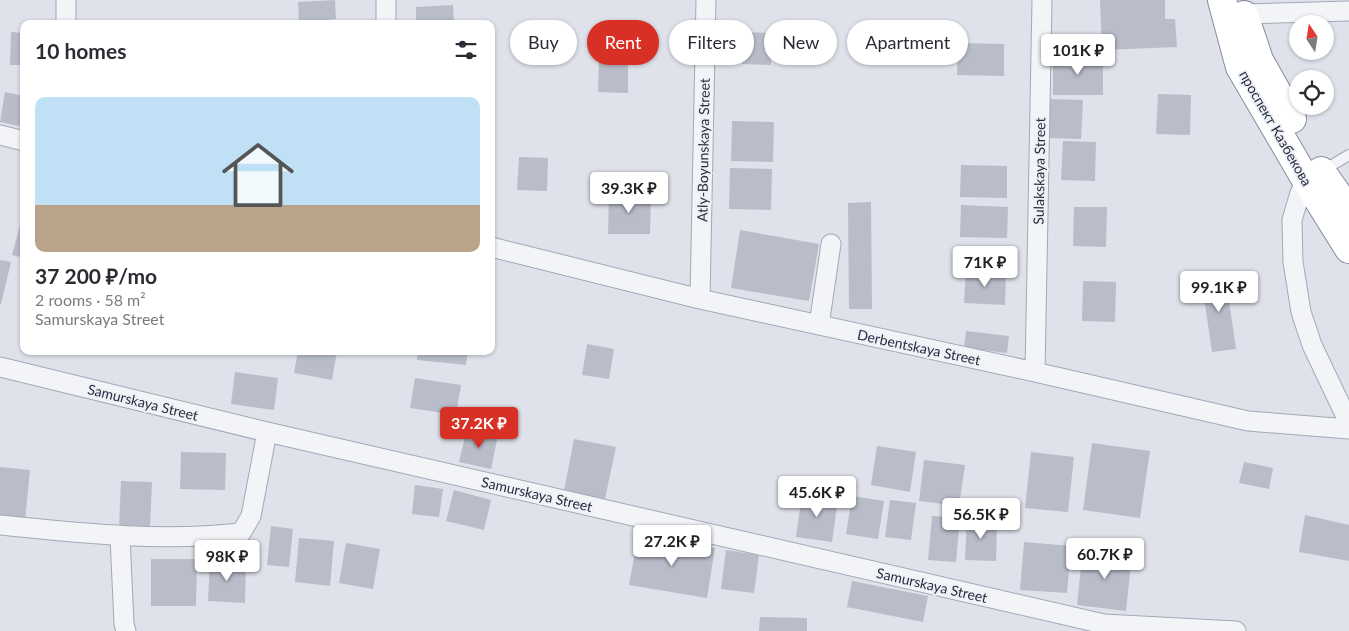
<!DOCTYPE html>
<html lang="en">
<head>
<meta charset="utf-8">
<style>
  body { margin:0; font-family:Lato,sans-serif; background:#f2f2f3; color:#2b2b33; height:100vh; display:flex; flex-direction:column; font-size:19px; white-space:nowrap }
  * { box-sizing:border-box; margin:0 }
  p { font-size:16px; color:#7c7c81 }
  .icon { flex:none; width:28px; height:28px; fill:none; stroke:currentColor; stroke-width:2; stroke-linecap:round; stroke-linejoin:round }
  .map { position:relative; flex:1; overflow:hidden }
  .side { position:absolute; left:20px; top:20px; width:475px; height:335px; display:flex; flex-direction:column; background:#fff; border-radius:10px; box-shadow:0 1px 4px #0004 }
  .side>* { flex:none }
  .top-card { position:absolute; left:510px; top:20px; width:475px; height:45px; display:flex; gap:10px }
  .needle { width:32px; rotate:348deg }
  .tools { position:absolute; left:1289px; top:15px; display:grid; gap:10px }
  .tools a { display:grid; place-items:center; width:45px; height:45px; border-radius:50%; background:#fff; box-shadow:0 1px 4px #0004; font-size:25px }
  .price { position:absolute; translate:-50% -42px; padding:0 11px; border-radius:5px; background:#fff; color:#222; font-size:16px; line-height:32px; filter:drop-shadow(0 1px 2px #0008) }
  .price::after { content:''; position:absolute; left:50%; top:30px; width:15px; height:11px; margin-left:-8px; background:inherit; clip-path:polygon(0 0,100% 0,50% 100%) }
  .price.on { background:#d93025; color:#fff }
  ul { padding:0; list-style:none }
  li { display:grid; align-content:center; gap:10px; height:265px; padding:0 15px }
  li+li { border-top:1px solid #e1e1e2 }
  li span { display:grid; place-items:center; height:155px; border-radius:10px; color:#555 }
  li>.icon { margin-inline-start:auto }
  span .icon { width:90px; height:90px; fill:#fffc; stroke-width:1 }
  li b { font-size:21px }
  h2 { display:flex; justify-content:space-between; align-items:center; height:60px; padding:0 15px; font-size:21px }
  .tag { padding:0 18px; border-radius:22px; background:#fff; box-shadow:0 1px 4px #0004; font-size:18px; line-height:45px }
  .tag.on { background:#d93025; color:#fff }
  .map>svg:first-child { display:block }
  .building { fill:#b9bdca }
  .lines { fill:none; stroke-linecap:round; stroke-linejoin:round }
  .lane-casing { stroke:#a4a8b4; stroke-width:12 }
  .street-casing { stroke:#a4a8b4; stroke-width:21 }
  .highway-casing { stroke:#858da1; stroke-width:30 }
  .lane { stroke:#f2f4f8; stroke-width:10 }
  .street { stroke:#f2f4f8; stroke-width:19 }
  .highway { stroke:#fff; stroke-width:28 }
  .labels { text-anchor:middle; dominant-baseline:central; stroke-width:4; stroke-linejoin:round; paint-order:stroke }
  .street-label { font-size:14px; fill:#272e42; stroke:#eff1f7 }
</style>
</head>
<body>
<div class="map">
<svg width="1349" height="631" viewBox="0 0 1349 631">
  <rect width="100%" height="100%" fill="#dfe2ea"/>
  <!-- building -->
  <path class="building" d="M335,0L336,19L299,22L298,2Z
    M1100,0H1165V19H1175L1177,47L1102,50Z
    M453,5L454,24H416V7Z
    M11,32L24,33V65H10Z
    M743,32L772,33L771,65L742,64Z
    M958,43L1004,44V76L957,75Z
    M1053,58H1103V95H1053Z
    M599,60L628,61V93L598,92Z
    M5,92L24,96V127L0,122Z
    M1158,94L1191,95L1190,135L1156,134Z
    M1049,99L1083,100L1081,139L1048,138Z
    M732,121L774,122L773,162L731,161Z
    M1063,141L1096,142L1095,181L1061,180Z
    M519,157L548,158L547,191L517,190Z
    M961,165L1007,166V198L960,197Z
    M730,168L772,169L771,210L729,209Z
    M609,193L651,194L650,234H608Z
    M871,202L872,309H849L848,203Z
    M961,205L1008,207L1007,238L960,237Z
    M1074,207H1107L1106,247L1073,246Z
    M22,218L24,219V258L12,255Z
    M740,230L819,244L809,301L731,288Z
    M0,260L11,262L1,304H0Z
    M966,271L1006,273L1005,305L964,303Z
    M1225,273L1236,349L1212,352L1201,277Z
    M1083,281L1116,282L1115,322L1082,321Z
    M966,331L1009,336L1007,353L964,348Z
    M587,344L614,349L609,379L582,375Z
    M298,351H337L332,380L294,373Z
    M418,351H468L466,365L417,360Z
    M235,372L278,378L274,410L231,404Z
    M415,378L461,385L456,415L410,408Z
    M467,428L498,435L491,469L459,462Z
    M574,439L616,447L605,499L564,491Z
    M1092,443L1150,451L1140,518L1083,510Z
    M877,446L916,452L910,492L871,485Z
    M181,452L226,453L225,490L180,489Z
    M1031,452L1074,457L1068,512L1025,508Z
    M924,460L965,465L959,506L919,501Z
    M1244,462L1273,468L1269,489L1239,483Z
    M0,467L30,470L25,520L0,517Z
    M121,481L152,482L150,528L119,527Z
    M415,485L443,489L439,517L412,514Z
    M454,490L491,500L484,530L446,521Z
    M802,494L838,499L832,542L796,537Z
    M852,496L884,501L878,539L846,534Z
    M890,500L916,503L911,540L885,537Z
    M1305,515L1349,525V561L1299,552Z
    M932,516L960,518L956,562L928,560Z
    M967,519L997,521L996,561L965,560Z
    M271,526L293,529L289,567L267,565Z
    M638,536L715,548L707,598L629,585Z
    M299,538L334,541L330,586L295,582Z
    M1024,542L1071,546L1067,593L1020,590Z
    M346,543L380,549L373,589L339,583Z
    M1083,549L1132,554L1126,611L1077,605Z
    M726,550L759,555L754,593L721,589Z
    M151,559H197L196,606H151Z
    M210,560L246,562L245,603L208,601Z
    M852,581L928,596L923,622L847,607Z
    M760,617L807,618V631H759Z"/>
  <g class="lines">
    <!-- lane casing -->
    <g class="lane-casing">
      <path id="lane" d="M1322,171L1349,155"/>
    </g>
    <!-- street casing -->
    <g class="street-casing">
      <path id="street" d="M1243,14L1349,11
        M66,24V0
        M386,24V0
        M0,135L24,141
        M1313,176L1306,180L1300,193L1292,220L1293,262L1301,312L1312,345L1349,423
        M491,247L700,299L1035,372L1248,421L1349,429
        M700,299L706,0
        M819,325L831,244
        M0,367L267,432L1104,624L1236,631
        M1035,372L1042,0
        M0,525C80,533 160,542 241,533L251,516L267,432
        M120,537L124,624L126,631"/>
    </g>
    <!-- highway casing -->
    <g class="highway-casing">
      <path id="highway" d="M1222,0L1240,67L1306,180L1349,249
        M1244,15L1259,60L1292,119
        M1321,171L1349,211"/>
    </g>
    <!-- lane -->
    <use href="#lane" class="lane"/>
    <!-- street -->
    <use href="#street" class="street"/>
    <!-- highway -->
    <use href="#highway" class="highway"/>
  </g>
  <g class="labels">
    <!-- street labels -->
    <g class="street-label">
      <text transform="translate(1276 128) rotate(60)">проспект Казбекова</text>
      <text transform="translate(703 150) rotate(-89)">Atly-Boyunskaya Street</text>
      <text transform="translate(1039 171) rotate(-89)">Sulakskaya Street</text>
      <text transform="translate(919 347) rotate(12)">Derbentskaya Street</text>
      <text transform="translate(143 402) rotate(14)">Samurskaya Street</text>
      <text transform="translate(537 494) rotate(13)">Samurskaya Street</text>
      <text transform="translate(932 585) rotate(13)">Samurskaya Street</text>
    </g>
  </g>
</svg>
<div class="tools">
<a><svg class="needle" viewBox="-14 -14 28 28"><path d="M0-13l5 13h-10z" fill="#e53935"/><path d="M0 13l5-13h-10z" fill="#7c7c81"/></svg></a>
<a><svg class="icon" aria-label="locate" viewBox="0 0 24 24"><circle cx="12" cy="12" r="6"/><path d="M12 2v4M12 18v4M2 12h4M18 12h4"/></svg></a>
</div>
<b class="price" style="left:1078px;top:76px">101K ₽</b>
<b class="price" style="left:629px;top:214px">39.3K ₽</b>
<b class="price" style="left:985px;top:288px">71K ₽</b>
<b class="price" style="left:1219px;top:313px">99.1K ₽</b>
<b class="price on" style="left:479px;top:449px">37.2K ₽</b>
<b class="price" style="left:817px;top:518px">45.6K ₽</b>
<b class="price" style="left:981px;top:540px">56.5K ₽</b>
<b class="price" style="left:672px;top:567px">27.2K ₽</b>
<b class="price" style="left:1105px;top:580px">60.7K ₽</b>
<b class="price" style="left:227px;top:582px">98K ₽</b>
<div class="top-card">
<a class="tag">Buy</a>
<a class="tag on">Rent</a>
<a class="tag">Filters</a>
<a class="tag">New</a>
<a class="tag">Apartment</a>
</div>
<section class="side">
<h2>10 homes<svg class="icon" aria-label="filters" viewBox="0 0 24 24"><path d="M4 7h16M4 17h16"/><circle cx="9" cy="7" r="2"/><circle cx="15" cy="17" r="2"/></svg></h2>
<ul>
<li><span style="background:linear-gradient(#bfe0f5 70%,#b9a48a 0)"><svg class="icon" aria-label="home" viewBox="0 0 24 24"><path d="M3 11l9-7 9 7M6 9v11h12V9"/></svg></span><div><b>37 200 ₽/mo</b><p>2 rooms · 58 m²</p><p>Samurskaya Street</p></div></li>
</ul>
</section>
</div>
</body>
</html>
